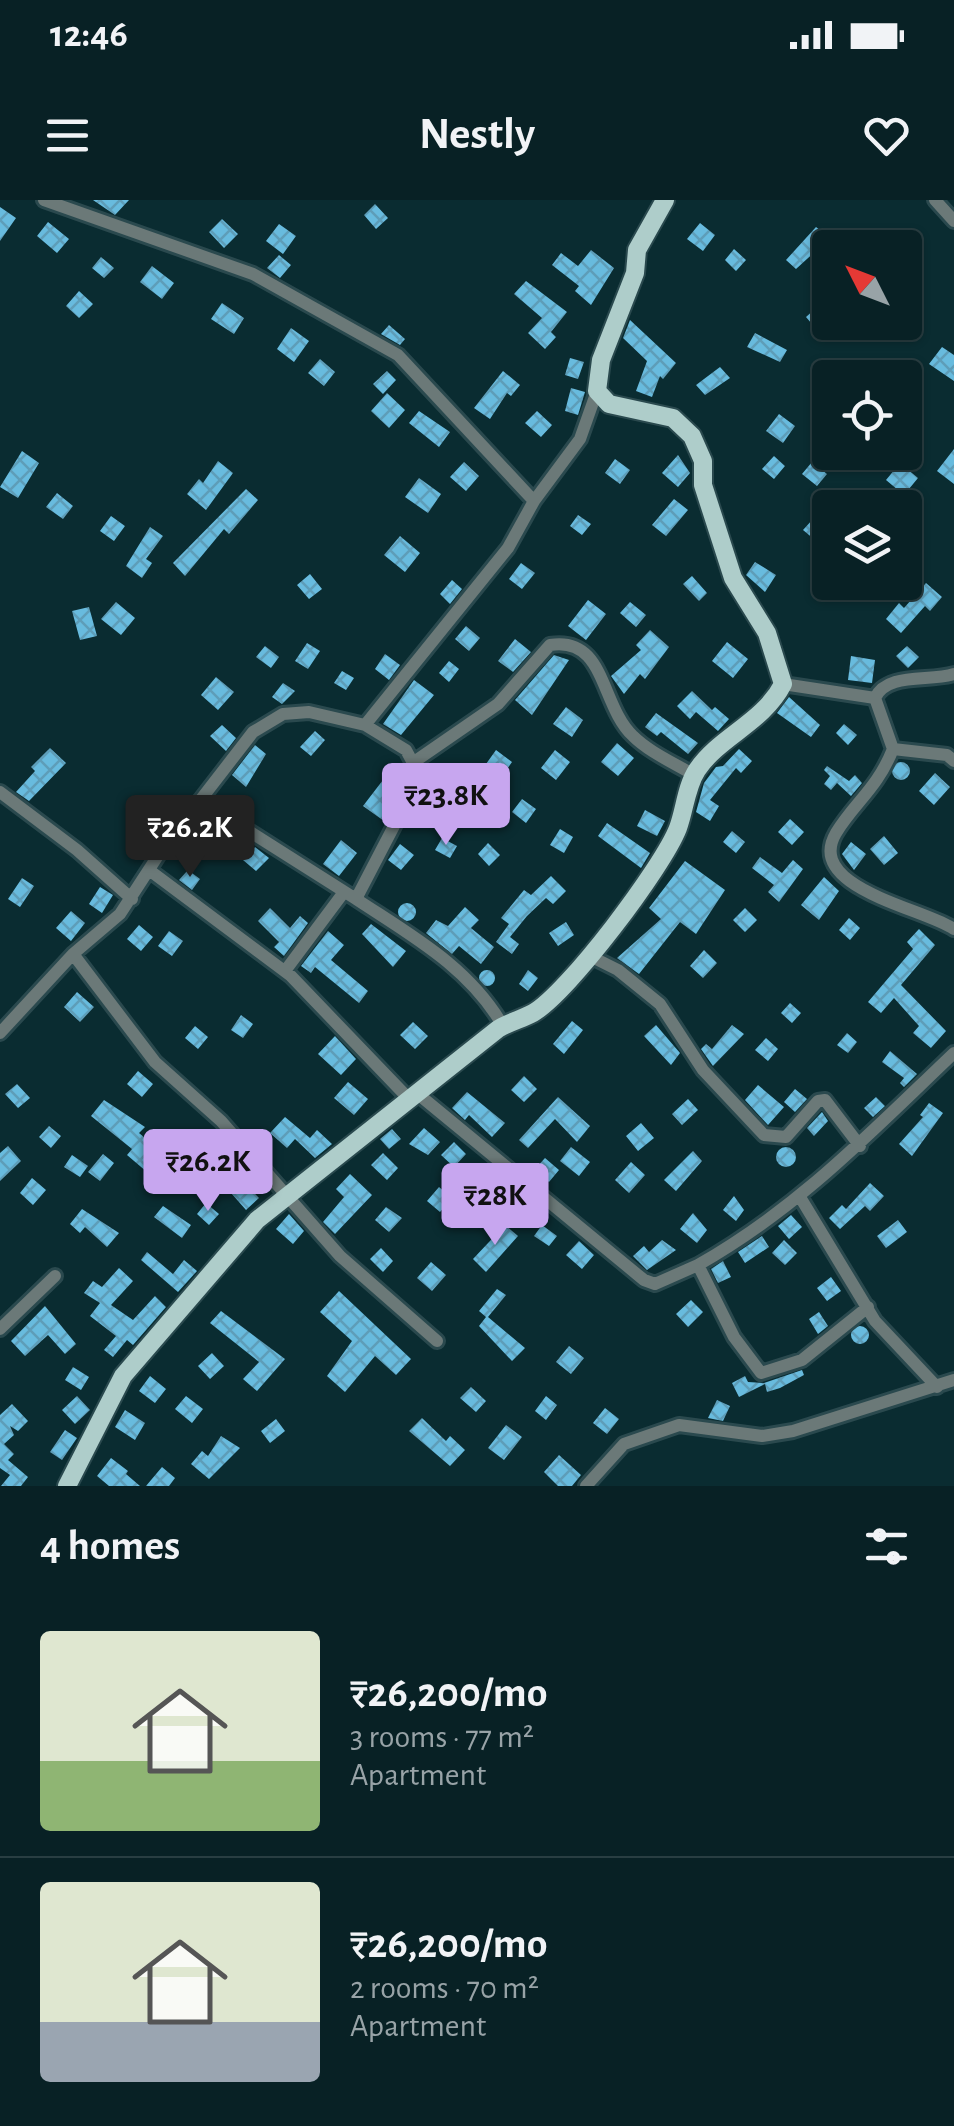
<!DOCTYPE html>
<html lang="en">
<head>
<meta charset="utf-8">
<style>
  body { margin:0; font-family:"Alegreya Sans",sans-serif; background:#162e32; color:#f1f3f6; height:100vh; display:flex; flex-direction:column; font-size:38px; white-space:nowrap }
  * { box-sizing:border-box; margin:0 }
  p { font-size:32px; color:#98a3a7 }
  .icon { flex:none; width:55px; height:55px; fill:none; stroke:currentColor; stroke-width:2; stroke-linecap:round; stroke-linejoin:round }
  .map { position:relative; height:1286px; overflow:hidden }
  .side { display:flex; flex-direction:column; background:#082125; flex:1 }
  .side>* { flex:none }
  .needle { width:65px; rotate:312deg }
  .buttons { position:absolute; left:812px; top:30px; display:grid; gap:20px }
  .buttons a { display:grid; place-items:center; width:110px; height:110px; border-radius:10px; background:#082125; box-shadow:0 2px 8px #0004,0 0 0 2px #293e42; font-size:50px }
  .price { position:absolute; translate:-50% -85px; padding:0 22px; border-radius:10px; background:#c7a6ef; color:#111; font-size:32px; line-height:65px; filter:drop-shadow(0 2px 5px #0008) }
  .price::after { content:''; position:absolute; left:50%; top:60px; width:30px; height:22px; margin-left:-15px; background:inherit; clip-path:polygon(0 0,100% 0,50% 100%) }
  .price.active { background:#222; color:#fff }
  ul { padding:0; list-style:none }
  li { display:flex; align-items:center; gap:30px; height:250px; padding:0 40px }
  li+li { border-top:2px solid #293e42 }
  li span { display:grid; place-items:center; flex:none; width:280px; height:200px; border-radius:10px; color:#555 }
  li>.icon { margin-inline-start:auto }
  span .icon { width:120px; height:120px; fill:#fffc; stroke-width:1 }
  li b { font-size:42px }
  h2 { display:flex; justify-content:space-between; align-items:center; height:120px; padding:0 40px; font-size:42px }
  .status { display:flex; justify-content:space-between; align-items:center; height:70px; padding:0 50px; background:#082125; direction:ltr }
  .status svg { height:28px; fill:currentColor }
  header { display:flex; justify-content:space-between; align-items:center; height:130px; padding:0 40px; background:#082125; font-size:45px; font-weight:700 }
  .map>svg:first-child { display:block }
  .building { fill:url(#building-cross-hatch) }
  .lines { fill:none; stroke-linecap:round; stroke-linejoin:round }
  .minor-casing { stroke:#2a494e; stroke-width:18 }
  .major-casing { stroke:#2a494e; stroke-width:22 }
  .minor { stroke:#6b7978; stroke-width:12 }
  .major { stroke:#aecdca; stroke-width:18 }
</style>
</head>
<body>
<div class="status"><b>12:46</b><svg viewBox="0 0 49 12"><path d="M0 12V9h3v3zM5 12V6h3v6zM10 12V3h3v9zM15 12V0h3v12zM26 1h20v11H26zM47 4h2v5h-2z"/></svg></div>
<header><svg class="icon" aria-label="menu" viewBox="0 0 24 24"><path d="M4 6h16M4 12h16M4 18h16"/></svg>Nestly<svg class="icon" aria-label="heart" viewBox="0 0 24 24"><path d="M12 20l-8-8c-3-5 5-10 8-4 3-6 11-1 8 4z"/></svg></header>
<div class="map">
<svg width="954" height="1286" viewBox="0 0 954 1286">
  <defs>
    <pattern id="building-cross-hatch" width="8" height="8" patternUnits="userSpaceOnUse" patternTransform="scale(2.5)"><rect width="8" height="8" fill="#68bbde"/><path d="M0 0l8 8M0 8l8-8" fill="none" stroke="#5e9db8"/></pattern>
  </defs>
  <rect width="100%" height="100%" fill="#0a2c31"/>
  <!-- building -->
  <path class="building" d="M93,0H129L115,15Z
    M375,4L388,18L376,29L364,15Z
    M0,7L16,18L0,41Z
    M222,19L238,34L224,48L209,32Z
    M48,22L69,39L57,53L37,36Z
    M700,23L715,35L703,51L687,39Z
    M279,24L296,36L283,54L266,41Z
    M816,27L830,38L796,69L786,60Z
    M734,49L746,60L736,71L725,60Z
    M591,50L614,68L591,105L575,91L579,86L552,65L561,53L578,66Z
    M279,55L291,65L280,78L267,68Z
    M101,57L114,68L104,78L92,68Z
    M152,66L174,83L162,99L140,82Z
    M526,81L567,112L551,132L556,137L545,149L528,133L542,118L514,94Z
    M79,91L93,104L79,118L66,106Z
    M222,103L244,118L234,134L211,119Z
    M816,108L828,121L817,130L806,117Z
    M630,120L676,163L663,179L660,176L652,197L636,191L647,161L623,138Z
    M389,125L405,139L400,145L381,134Z
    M291,128L309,141L294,162L277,149Z
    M755,133L787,150L780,162L747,147Z
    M942,147L954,155V181L929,164Z
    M570,158L584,162L578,179L565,175Z
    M320,159L335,172L324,186L308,173Z
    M720,167L730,178L705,195L696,185Z
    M387,171L396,180L383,194L373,184Z
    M503,171L520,185L511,196L507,193L490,219L474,208Z
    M571,188L585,192L578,215L565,211Z
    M910,191L924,203L912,216L905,210Z
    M387,193L405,210L389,228L371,211Z
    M419,211L450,232L439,247L409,223Z
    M537,211L552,225L541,237L525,223Z
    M779,214L795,226L783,243L766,231Z
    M954,249V284L937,271Z
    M22,251L39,263L18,298L0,287Z
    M678,255L690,273L678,287L662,273Z
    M774,256L785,266L774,279L762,269Z
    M615,259L630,270L620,284L605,273Z
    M218,261L233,273L206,310L187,294L199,279L203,283Z
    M464,262L479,276L466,291L450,277Z
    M812,262L827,274L817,286L802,274Z
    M900,263L918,278L904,295L886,280Z
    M419,278L441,294L428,313L405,297Z
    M246,289L258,300L229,334L224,329L185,376L173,363Z
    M57,293L73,306L63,319L46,307Z
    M674,299L688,310L666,336L652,325Z
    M578,315L591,324L582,335L570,326Z
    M111,316L125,326L114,341L100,331Z
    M813,319L825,329L815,340L803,330Z
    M150,327L163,336L146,359L152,363L142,378L126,366Z
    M400,336L420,353L405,372L384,355Z
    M755,362L776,375L765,392L746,375Z
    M521,363L535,373L522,389L509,379Z
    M310,374L322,389L309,399L297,385Z
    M692,376L707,393L699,401L683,384Z
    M452,380L462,389L450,404L440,394Z
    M926,383L942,397L930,411L925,406L901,433L886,419L899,403L904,408Z
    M588,400L606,414L586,440L568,426Z
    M116,402L135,418L121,435L101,419Z
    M630,402L646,415L636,427L620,413Z
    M89,407L97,436L80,440L72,411Z
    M466,426L480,438L469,451L455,439Z
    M650,430L669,447L645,479L640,474L624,494L611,476L641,450L636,445Z
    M515,439L531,452L513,472L498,461Z
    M727,442L748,459L733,478L712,461Z
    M307,443L320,451L308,469L295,461Z
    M265,446L279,457L271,468L256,457Z
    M907,446L919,457L908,468L896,456Z
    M385,454L400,465L389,480L375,469Z
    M554,455L569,460L532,515L515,500Z
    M851,456L875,460L872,483L848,480Z
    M449,461L459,469L449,482L439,473Z
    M342,471L354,478L346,490L334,483Z
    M216,477L234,492L218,510L201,495Z
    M414,480L434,495L401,535L383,524Z
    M283,483L295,491L282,504L272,497Z
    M692,491L712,510L715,507L729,519L718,531L696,512L690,519L677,506Z
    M789,497L820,525L811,537L777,513Z
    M566,507L583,520L572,537L553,524Z
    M656,513L698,543L688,554L661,532L657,536L645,527Z
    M844,524L857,535L848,545L836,533Z
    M222,525L236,538L226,551L210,536Z
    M315,531L325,540L311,556L300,547Z
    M617,543L634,558L618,576L601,562Z
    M255,545L266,554L246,587L232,575Z
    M50,548L66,563L29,601L16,592L35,571L31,567Z
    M739,549L752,561L741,573L736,568L710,600L719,606L710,621L696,612L704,583L716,567L723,566Z
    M496,550L512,562L503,575L486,564Z
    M555,550L570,562L556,580L541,568Z
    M892 571a9 9 0 1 1 18 0a9 9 0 1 1-18 0Z
    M396,563L409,576L384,621L363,606Z
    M827,566L849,581L855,575L862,583L851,596L837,583L831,590L824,584L830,576L824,570Z
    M935,573L950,587L934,605L919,591Z
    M522,599L536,609L526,623L512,612Z
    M645,610L665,621L657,636L637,626Z
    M790,619L804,632L792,645L778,632Z
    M607,623L650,653L641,668L598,636Z
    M220,625L232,633L220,646L210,636Z
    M560,629L573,637L564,653L550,645Z
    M732,631L745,642L736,653L723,642Z
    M884,636L898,653L884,665L870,649Z
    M442,638L457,646L450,658L435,650Z
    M194,640L205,650L195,661L185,650Z
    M341,640L357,653L339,676L323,664Z
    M851,642L866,654L854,670L842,654Z
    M488,643L500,655L489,666L478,654Z
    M400,644L414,655L401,670L388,660Z
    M255,647L269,658L256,671L243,660Z
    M760,657L782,673L793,660L803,669L779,702L768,692L774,685L752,668Z
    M685,661L725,690L696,734L680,722L639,774L617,758L661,719L649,708Z
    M188,670L200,679L192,690L179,680Z
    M551,676L566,691L553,704L546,698L527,716L510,737L519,744L512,754L496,742L509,724L501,718L524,690L531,695Z
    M824,677L839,691L819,720L801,705Z
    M22,678L34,686L20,707L8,699Z
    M100,687L113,695L102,713L89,704Z
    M398 712a9 9 0 1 1 18 0a9 9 0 1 1-18 0Z
    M465,707L479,720L471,728L494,747L481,764L459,746L452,754L426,733L436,720L448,726Z
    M270,708L290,728L300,716L308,723L284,756L274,747L279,742L258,721Z
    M745,708L757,720L745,732L733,720Z
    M71,711L85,723L71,741L56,728Z
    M849,718L860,728L850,740L839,730Z
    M566,722L574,735L558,746L549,733Z
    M371,724L406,751L393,767L362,734Z
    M139,725L153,737L141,751L127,739Z
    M919,729L935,745L901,785L946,831L931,848L913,833L919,826L894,798L881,813L868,802L913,749L907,742Z
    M169,731L183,741L172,756L158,746Z
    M328,731L344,745L331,760L368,791L359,803L315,767L311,773L301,766Z
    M704,750L717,763L703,778L690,766Z
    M479 778a8 8 0 1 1 16 0a8 8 0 1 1-16 0Z
    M528,770L538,778L528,791L519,784Z
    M77,792L94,807L80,822L64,807Z
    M790,803L801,813L792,823L781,813Z
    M241,815L253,824L243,838L231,830Z
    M572,821L583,830L564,854L553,844Z
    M413,822L428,836L415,849L400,835Z
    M656,825L680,853L671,865L644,836Z
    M732,825L744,834L713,866L701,849L706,844L712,849Z
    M195,826L208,837L198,849L185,838Z
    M847,833L857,842L848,853L837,845Z
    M335,836L356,859L341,875L318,854Z
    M766,838L778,849L768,861L755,850Z
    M890,851L917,874L904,887L900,883L904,878L882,862Z
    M138,871L153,884L142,897L127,884Z
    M524,876L537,889L524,902L511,890Z
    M348,882L368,899L354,915L334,898Z
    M17,884L30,898L18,908L5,894Z
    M758,885L784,907L768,925L745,900Z
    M795,889L807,899L795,912L784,902Z
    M467,892L505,923L492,937L469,915L465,920L452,908Z
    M558,897L590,926L577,942L555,919L528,948L519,940Z
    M876,897L885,906L873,917L864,908Z
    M688,899L698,910L682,925L672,914Z
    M104,900L145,927L139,933L156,947L165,935L182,947L154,978L127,955L132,949L91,916Z
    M929,903L943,913L912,956L899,944L923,917L920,915Z
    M822,912L828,921L814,936L807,928Z
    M285,917L310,938L317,930L332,944L315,958L295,939L287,948L270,933Z
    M641,923L654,938L638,951L626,936Z
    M49,926L61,936L51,948L39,937Z
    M424,928L440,942L428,955L409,944Z
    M392,929L401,939L389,949L380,939Z
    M215,936L234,954L224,964L205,946Z
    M454,942L466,954L454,967L441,955Z
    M8,946L21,961L0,981V953Z
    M776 957a10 10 0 1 1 20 0a10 10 0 1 1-20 0Z
    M571,947L590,962L579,976L560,961Z
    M693,951L702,961L676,991L664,980Z
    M383,953L398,968L387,980L371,965Z
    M103,954L114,963L100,981L88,972Z
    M72,955L88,966L80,977L64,967Z
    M545,958L559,970L549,982L535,969Z
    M631,962L645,975L629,993L615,980Z
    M211,970L226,982L218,993L203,981Z
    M350,974L372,995L335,1034L323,1022L344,997L336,989Z
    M32,978L46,990L33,1005L20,993Z
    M244,982L259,998L246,1010L231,993Z
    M504,983L524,999L515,1011L495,995Z
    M870,983L884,996L870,1011L865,1006L840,1029L829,1018L842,1005L846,1009Z
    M439,987L452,998L440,1012L427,1001Z
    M734,996L744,1010L736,1021L723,1010Z
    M206,1003L219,1014L209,1025L197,1014Z
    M163,1006L191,1025L182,1038L154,1017Z
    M386,1007L402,1018L389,1032L375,1020Z
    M82,1009L119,1033L107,1047L85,1027L80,1033L70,1024Z
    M693,1013L707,1030L697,1043L680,1029Z
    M289,1014L304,1031L293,1044L276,1029Z
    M791,1015L802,1027L789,1039L778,1026Z
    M898,1020L907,1032L886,1048L877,1036Z
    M505,1025L518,1036L486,1072L473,1059Z
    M542,1025L557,1036L549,1046L534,1036Z
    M762,1036L769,1047L745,1063L738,1052Z
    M662,1040L676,1050L647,1070L633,1056L644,1046L649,1052Z
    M784,1040L797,1053L785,1065L772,1053Z
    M579,1041L594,1055L582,1069L566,1055Z
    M381,1048L393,1061L383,1072L370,1059Z
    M147,1052L173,1074L184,1060L197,1071L178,1092L141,1060Z
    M723,1061L731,1077L718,1083L711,1069Z
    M431,1062L446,1075L432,1091L417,1078Z
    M119,1068L133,1081L111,1105L133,1120L155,1096L166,1107L133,1145L127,1140L113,1157L104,1150L116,1136L90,1116L100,1103L84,1093L93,1081L102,1087Z
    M831,1077L841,1091L827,1101L817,1088Z
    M497,1089L506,1095L488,1117L525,1148L512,1161L479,1126L486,1117L479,1111Z
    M339,1091L411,1159L396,1175L375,1156L345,1192L327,1176L352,1141L320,1112Z
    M691,1100L703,1112L688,1127L676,1114Z
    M45,1106L76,1144L65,1154L48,1135L25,1156L11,1141Z
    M221,1111L285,1159L257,1191L243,1179L259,1162L210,1123Z
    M819,1112L828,1126L818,1134L809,1119Z
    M851 1135a9 9 0 1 1 18 0a9 9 0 1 1-18 0Z
    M569,1146L584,1158L571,1174L556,1162Z
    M212,1153L224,1166L210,1179L198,1166Z
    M73,1167L89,1177L81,1190L65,1180Z
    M802,1170L804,1175L780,1188L767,1192L765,1184L739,1197L732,1183L745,1176L748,1182L764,1183Z
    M150,1176L166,1189L155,1203L139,1191Z
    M471,1187L486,1201L476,1212L460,1198Z
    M77,1196L90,1210L75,1224L62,1210Z
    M186,1196L203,1209L192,1223L175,1209Z
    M546,1196L557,1205L546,1220L535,1211Z
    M717,1200L730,1206L723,1221L708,1218Z
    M12,1204L28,1221L18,1231L10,1226L14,1235L4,1244L14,1254L8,1260L28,1277L21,1286H1L10,1275L0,1268V1215Z
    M605,1208L619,1219L607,1234L593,1223Z
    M125,1210L145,1223L135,1240L115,1227Z
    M422,1218L446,1241L450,1236L465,1250L450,1266L409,1231Z
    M276,1219L285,1231L270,1243L261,1231Z
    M506,1225L522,1237L504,1260L488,1248Z
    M65,1230L77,1238L62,1260L50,1252Z
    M221,1236L240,1248L209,1279L191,1264L202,1251L208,1256Z
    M559,1255L581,1275L572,1286H558L544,1272Z
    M111,1258L128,1271L126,1274L140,1286H109L97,1276Z
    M162,1267L175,1278L169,1286H146Z"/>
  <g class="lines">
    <!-- minor casing -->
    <g class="minor-casing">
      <path id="minor" d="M44,0L253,74L398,155L534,301L580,239L597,191
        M935,0L954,21
        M783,484L875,498L893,549L947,555L954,561
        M875,498C887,472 929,482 954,474
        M365,525L406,550L420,576L356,699C412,736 469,767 503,826
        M893,549C877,589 855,602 836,633C804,688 923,708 954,729
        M414,562L498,504L550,445C606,436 600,505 633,536C649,552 674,563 694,575
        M0,592L77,650L132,699
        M200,600L356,699
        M149,670L291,776L409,899
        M73,754L155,862L221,921L340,1056L437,1141
        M588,755L618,770L660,804L703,870L764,935L786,937L818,901L825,900L860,946
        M285,771L344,692
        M0,833L73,754L120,714L161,651L253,532L283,514L309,512L365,525L508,348L534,301
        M418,894L644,1080L655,1084L698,1065L734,1137L761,1173L802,1160L868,1107
        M800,997L875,1121L937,1187
        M698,1065C800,1007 871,932 954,853
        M0,1129L55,1076
        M586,1286L624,1244L679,1225L762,1236L793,1231L954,1180"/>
    </g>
    <!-- major casing -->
    <g class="major-casing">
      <path id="major" d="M67,1286L123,1176L257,1020L498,829C509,822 522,819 533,813C568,793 663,667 678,628C685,609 686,587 697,570C720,536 763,523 783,484L767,433L733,378L703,285V261L692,236L673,218L609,204L597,191L601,160L635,73L637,50L665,0"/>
    </g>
    <!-- minor -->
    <use href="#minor" class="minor"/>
    <!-- major -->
    <use href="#major" class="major"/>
  </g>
</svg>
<div class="buttons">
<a><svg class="needle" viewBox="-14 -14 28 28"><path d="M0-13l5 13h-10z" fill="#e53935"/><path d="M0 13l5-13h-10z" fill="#98a3a7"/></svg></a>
<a><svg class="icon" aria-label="locate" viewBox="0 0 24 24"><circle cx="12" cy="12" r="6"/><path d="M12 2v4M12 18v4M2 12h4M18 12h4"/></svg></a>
<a><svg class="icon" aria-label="layers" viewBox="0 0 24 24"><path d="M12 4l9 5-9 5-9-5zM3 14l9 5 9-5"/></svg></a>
</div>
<b class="price" style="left:446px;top:648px">₹23.8K</b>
<b class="price active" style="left:190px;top:680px">₹26.2K</b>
<b class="price" style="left:208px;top:1014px">₹26.2K</b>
<b class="price" style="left:495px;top:1048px">₹28K</b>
</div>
<section class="side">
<h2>4 homes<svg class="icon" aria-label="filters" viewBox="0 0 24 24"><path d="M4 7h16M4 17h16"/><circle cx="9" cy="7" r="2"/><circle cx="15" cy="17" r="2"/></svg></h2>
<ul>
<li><span style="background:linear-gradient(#dfe7d0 65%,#8fb573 0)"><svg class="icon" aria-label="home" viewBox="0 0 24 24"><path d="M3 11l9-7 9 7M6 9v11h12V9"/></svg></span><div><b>₹26,200/mo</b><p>3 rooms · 77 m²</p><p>Apartment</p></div></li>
<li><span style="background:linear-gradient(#dfe7d0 70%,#9aa5b1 0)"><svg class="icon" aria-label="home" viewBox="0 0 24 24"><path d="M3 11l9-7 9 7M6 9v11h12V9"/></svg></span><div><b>₹26,200/mo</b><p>2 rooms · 70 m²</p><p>Apartment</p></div></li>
</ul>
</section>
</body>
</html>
